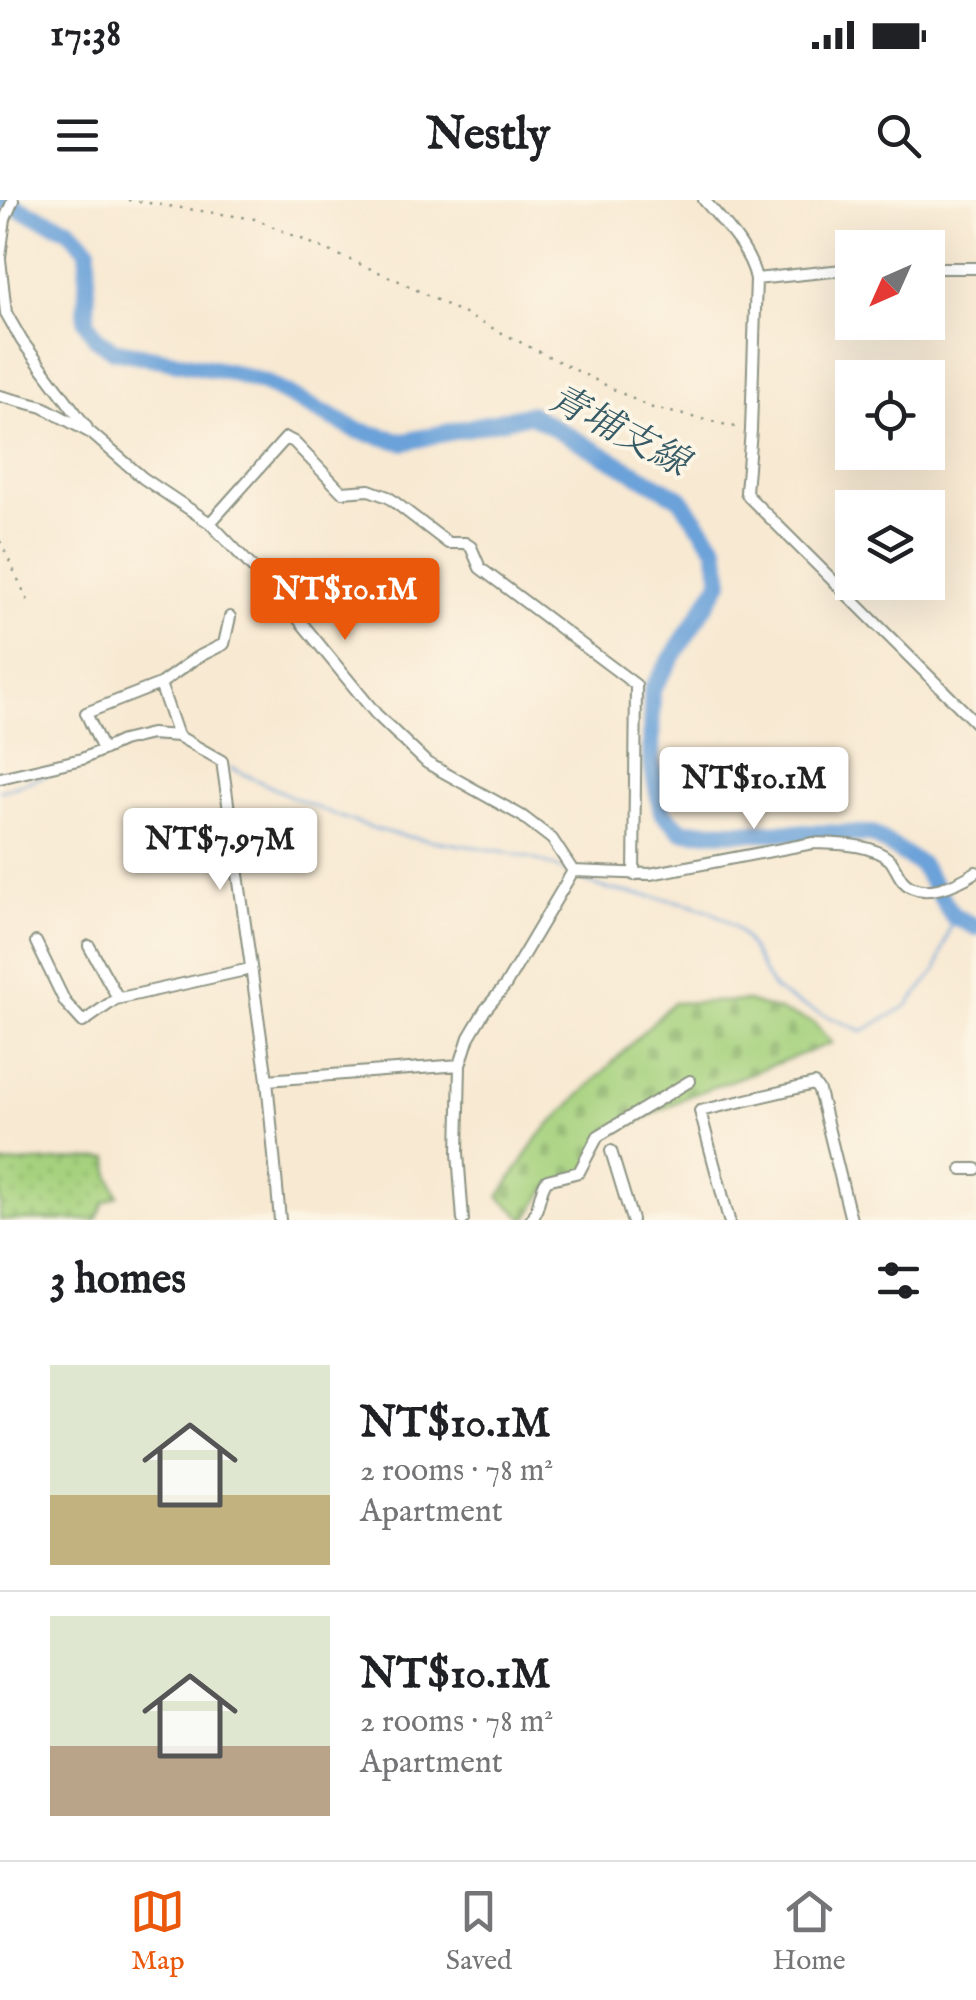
<!DOCTYPE html>
<html lang="en">
<head>
<meta charset="utf-8">
<style>
  body { margin:0; font-family:"IM FELL English","Noto Serif TC",serif; background:#f6f6f6; color:#202124; height:100vh; display:flex; flex-direction:column; font-size:38px; white-space:nowrap }
  * { box-sizing:border-box; margin:0 }
  p { font-size:32px; color:#757577 }
  .icon { flex:none; width:55px; height:55px; fill:none; stroke:currentColor; stroke-width:2; stroke-linecap:round; stroke-linejoin:round }
  .map { position:relative; height:1020px; overflow:hidden }
  .sheet { display:flex; flex-direction:column; background:#fff; flex:1 }
  .sheet>* { flex:none }
  .needle { width:65px; rotate:225deg }
  .fabs { position:absolute; left:835px; top:30px; display:grid; gap:20px }
  .fabs a { display:grid; place-items:center; width:110px; height:110px; border-radius:0px; background:#fff; box-shadow:0 10px 40px #0002; font-size:50px }
  .price { position:absolute; translate:-50% -85px; padding:0 22px; border-radius:10px; background:#fff; color:#222; font-size:32px; line-height:65px; filter:drop-shadow(0 2px 5px #0008) }
  .price::after { content:''; position:absolute; left:50%; top:60px; width:30px; height:22px; margin-left:-15px; background:inherit; clip-path:polygon(0 0,100% 0,50% 100%) }
  .price.selected { background:#ea580c; color:#fff }
  ul { padding:0; list-style:none }
  li { display:flex; align-items:center; gap:30px; height:250px; padding:0 50px }
  li+li { border-top:2px solid #e0e0e0 }
  li span { display:grid; place-items:center; flex:none; width:280px; height:200px; border-radius:0px; color:#555 }
  li>.icon { margin-inline-start:auto }
  span .icon { width:120px; height:120px; fill:#fffc; stroke-width:1 }
  li b { font-size:42px }
  h2 { display:flex; justify-content:space-between; align-items:center; height:120px; padding:0 50px; font-size:42px }
  .status { display:flex; justify-content:space-between; align-items:center; height:70px; padding:0 50px; background:#fff; direction:ltr }
  .status svg { height:28px; fill:currentColor }
  header { display:flex; justify-content:space-between; align-items:center; height:130px; padding:0 50px; background:#fff; font-size:45px; font-weight:700 }
  .menu { display:flex; justify-content:space-around; align-items:center; height:140px; border-top:2px solid #e0e0e0; background:#fff; font-size:28px; color:#757577 }
  .menu a { display:grid; justify-items:center; gap:5px }
  .menu .selected { color:#ea580c }
  .map>svg:first-child { display:block }
  .cemetery { fill:url(#cemetery-stones); stroke:#628859; stroke-width:2.5 }
  .garden { fill:url(#garden-dots); stroke:#628859; stroke-width:2.5 }
  .lines { fill:none; stroke-linecap:round; stroke-linejoin:round }
  .stream { stroke:#6ba2d9; stroke-width:2.5 }
  .river { stroke:#6ba2d9; stroke-width:18 }
  .minor-casing { stroke:#8c9383; stroke-width:14 }
  .path { stroke:#8c9383; stroke-width:2.5; stroke-dasharray:2.5 8; stroke-linecap:butt }
  .minor { stroke:#fff; stroke-width:10 }
  .labels { text-anchor:middle; dominant-baseline:central; stroke-width:8; stroke-linejoin:round; paint-order:stroke }
  .water-label { font-size:38px; font-style:italic; fill:#365b66; stroke:#fcf5e5 }
</style>
</head>
<body>
<div class="status"><b>17:38</b><svg viewBox="0 0 49 12"><path d="M0 12V9h3v3zM5 12V6h3v6zM10 12V3h3v9zM15 12V0h3v12zM26 1h20v11H26zM47 4h2v5h-2z"/></svg></div>
<header><svg class="icon" aria-label="menu" viewBox="0 0 24 24"><path d="M4 6h16M4 12h16M4 18h16"/></svg>Nestly<svg class="icon" aria-label="search" viewBox="0 0 24 24"><circle cx="10" cy="10" r="6"/><path d="M15 15l6 6"/></svg></header>
<div class="map">
<svg width="976" height="1020" viewBox="0 0 976 1020">
  <defs>
    <pattern id="cemetery-stones" width="16" height="16" patternUnits="userSpaceOnUse" patternTransform="scale(2.5)"><rect width="16" height="16" fill="#a6d27e"/><path d="M2 7V4a2 2 0 0 1 4 0v3zM10 15v-3a2 2 0 0 1 4 0v3z" fill="#8eb56e"/></pattern>
    <pattern id="garden-dots" width="8" height="8" patternUnits="userSpaceOnUse" patternTransform="scale(2.5)"><rect width="8" height="8" fill="#a6d27e"/><path d="M2 2h.1M6 6h.1" fill="none" stroke="#8eb56e" stroke-width="1.8" stroke-linecap="round"/></pattern>
  </defs>
  <rect width="100%" height="100%" fill="#fcf5e5"/>
  <filter id="ink" filterUnits="userSpaceOnUse"><feTurbulence type="fractalNoise" baseFrequency=".01" numOctaves="2"/><feDisplacementMap in="SourceGraphic" scale="20" xChannelSelector="R" yChannelSelector="G"/><feConvolveMatrix kernelMatrix="1 2 1 2 8 2 1 2 1" color-interpolation-filters="sRGB"/></filter>
  <filter id="wash" filterUnits="userSpaceOnUse"><feTurbulence type="fractalNoise" baseFrequency=".0048" numOctaves="4" result="noise"/><feDisplacementMap in="SourceGraphic" scale="40" xChannelSelector="R" yChannelSelector="G"/><feGaussianBlur stdDeviation="2.25" result="paint"/><feColorMatrix in="noise" values="0 0 0 0 0 0 0 0 0 0 0 0 0 0 0 0 0 1.4 0 .05"/><feComposite in="paint" operator="in"/></filter>
  <g filter="url(#wash)">
    <rect width="100%" height="100%" fill="#f8e9d2"/>
    <!-- cemetery -->
    <path class="cemetery" d="M748,801L813,822L832,843L689,896L604,938L583,977L547,988L526,1020L499,997L539,936L672,803Z"/>
    <!-- garden -->
    <path class="garden" d="M109,958L110,976L118,996L104,1003L96,1020H0V964Z"/>
    <g class="lines">
      <!-- stream -->
      <path class="stream" d="M105,554L133,543L178,542L184,545
        M231,568C284,593 337,620 394,634C448,646 519,647 566,672
        M0,591L74,566
        M573,676C622,703 688,688 735,727C751,741 759,769 772,786C785,802 842,822 863,831L907,806L936,771L953,716"/>
      <!-- river -->
      <path class="river" d="M0,1L69,29L88,49L86,121L96,138L113,150L229,172L265,183L356,230L404,242L530,214L680,298L716,348L721,381L652,489L651,560L662,612L682,631L872,634L921,665L953,716L976,727"/>
    </g>
  </g>
  <g filter="url(#ink)">
    <g class="lines">
      <!-- minor casing -->
      <g class="minor-casing">
        <path id="minor" d="M704,0C723,22 750,49 756,79L751,230L746,292L749,297L976,523
          M0,57L5,19L13,0
          M0,59L6,113L22,141L87,228
          M928,68H976
          M756,79L852,69
          M0,196L43,207L91,233L143,278L210,323L278,394L376,514L427,563L522,616L552,639L573,671
          M210,323L286,238L294,242L342,292L369,290L388,297L448,343H465L471,347L480,368L636,485L634,675
          M160,484L178,536
          M103,550L86,513L160,484L196,458L224,444L230,417
          M0,578L82,559L122,541L151,534L178,536L222,561L267,880L280,1020
          M573,671L650,674L813,643C837,644 871,643 890,660C895,666 898,675 903,681C921,701 958,684 976,672
          M36,742L65,802L83,822L116,799L250,769
          M89,746L118,798
          M267,880L460,865
          M611,951L632,1020
          M962,969H976
          M463,1020L458,953L460,865L469,837L485,810L505,786L573,671
          M531,1020C540,1010 538,992 547,980L579,972L598,936L690,881
          M729,1020L700,911L814,884L819,891L851,1020"/>
      </g>
      <!-- path -->
      <path class="path" d="M128,0L255,19L397,80L649,207L740,228
        M0,341L30,405"/>
      <!-- minor -->
      <use href="#minor" class="minor"/>
    </g>
  </g>
  <g class="labels">
    <!-- water labels -->
    <g class="water-label">
      <text transform="translate(618 232) rotate(28)">青埔支線</text>
    </g>
  </g>
</svg>
<div class="fabs">
<a><svg class="needle" viewBox="-14 -14 28 28"><path d="M0-13l5 13h-10z" fill="#e53935"/><path d="M0 13l5-13h-10z" fill="#757577"/></svg></a>
<a><svg class="icon" aria-label="locate" viewBox="0 0 24 24"><circle cx="12" cy="12" r="6"/><path d="M12 2v4M12 18v4M2 12h4M18 12h4"/></svg></a>
<a><svg class="icon" aria-label="layers" viewBox="0 0 24 24"><path d="M12 4l9 5-9 5-9-5zM3 14l9 5 9-5"/></svg></a>
</div>
<b class="price selected" style="left:345px;top:443px">NT$10.1M</b>
<b class="price" style="left:754px;top:632px">NT$10.1M</b>
<b class="price" style="left:220px;top:693px">NT$7.97M</b>
</div>
<section class="sheet">
<h2>3 homes<svg class="icon" aria-label="filters" viewBox="0 0 24 24"><path d="M4 7h16M4 17h16"/><circle cx="9" cy="7" r="2"/><circle cx="15" cy="17" r="2"/></svg></h2>
<ul>
<li><span style="background:linear-gradient(#dfe7d0 65%,#c2b280 0)"><svg class="icon" aria-label="home" viewBox="0 0 24 24"><path d="M3 11l9-7 9 7M6 9v11h12V9"/></svg></span><div><b>NT$10.1M</b><p>2 rooms · 78 m²</p><p>Apartment</p></div></li>
<li><span style="background:linear-gradient(#dfe7d0 65%,#b9a48a 0)"><svg class="icon" aria-label="home" viewBox="0 0 24 24"><path d="M3 11l9-7 9 7M6 9v11h12V9"/></svg></span><div><b>NT$10.1M</b><p>2 rooms · 78 m²</p><p>Apartment</p></div></li>
</ul>
</section>
<nav class="menu">
<a class="selected"><svg class="icon" aria-label="map" viewBox="0 0 24 24"><path d="M3 6l6-2 6 2 6-2v14l-6 2-6-2-6 2zM9 4v14M15 6v14"/></svg>Map</a>
<a><svg class="icon" aria-label="saved" viewBox="0 0 24 24"><path d="M7 4h10v16l-5-4-5 4z"/></svg>Saved</a>
<a><svg class="icon" aria-label="home" viewBox="0 0 24 24"><path d="M3 11l9-7 9 7M6 9v11h12V9"/></svg>Home</a>
</nav>
</body>
</html>
